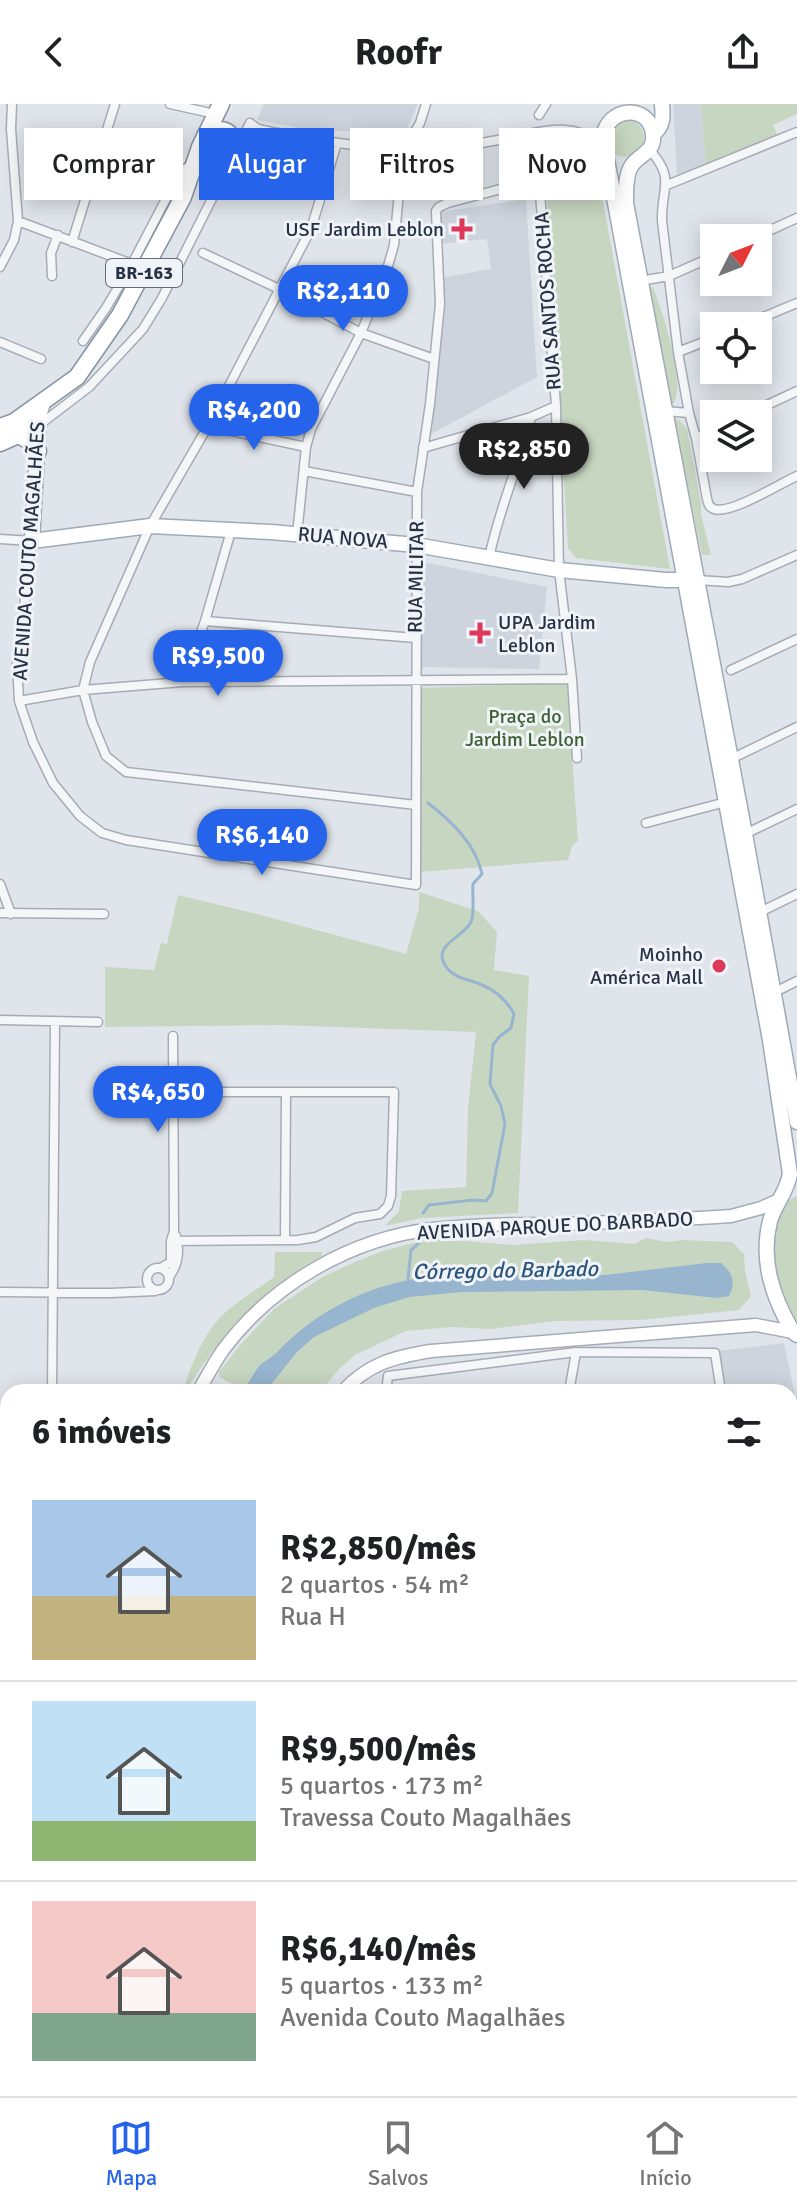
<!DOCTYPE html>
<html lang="pt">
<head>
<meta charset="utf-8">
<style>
  body { margin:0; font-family:Signika,sans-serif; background:#f6f6f6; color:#202124; height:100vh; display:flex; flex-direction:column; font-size:30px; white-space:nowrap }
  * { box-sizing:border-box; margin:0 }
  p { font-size:26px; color:#757577 }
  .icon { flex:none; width:44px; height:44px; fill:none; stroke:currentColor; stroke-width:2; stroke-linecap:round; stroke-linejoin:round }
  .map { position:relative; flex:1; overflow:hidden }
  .side { position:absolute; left:0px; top:1280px; width:798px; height:712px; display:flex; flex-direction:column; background:#fff; border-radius:24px 24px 0 0; box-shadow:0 4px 20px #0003 }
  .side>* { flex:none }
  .hud { position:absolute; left:24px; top:24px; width:750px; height:72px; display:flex; gap:16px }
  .needle { width:52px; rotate:48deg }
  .controls { position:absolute; left:700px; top:120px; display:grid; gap:16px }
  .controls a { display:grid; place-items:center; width:72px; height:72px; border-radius:0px; background:#fff; box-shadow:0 4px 20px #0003; font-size:40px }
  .price { position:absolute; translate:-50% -68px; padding:0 18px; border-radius:28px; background:#2563eb; color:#fff; font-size:26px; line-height:52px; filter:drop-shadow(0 2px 4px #0008) }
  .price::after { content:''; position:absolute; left:50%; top:48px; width:24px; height:18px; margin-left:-12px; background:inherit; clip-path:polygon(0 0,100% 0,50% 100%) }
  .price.selected { background:#222; color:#fff }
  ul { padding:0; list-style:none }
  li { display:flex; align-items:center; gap:24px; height:200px; padding:0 32px }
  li+li { border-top:2px solid #e0e0e0 }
  li span { display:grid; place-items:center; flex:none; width:224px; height:160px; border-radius:0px; color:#555 }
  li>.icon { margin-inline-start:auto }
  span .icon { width:96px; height:96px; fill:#fffc; stroke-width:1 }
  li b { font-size:34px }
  h2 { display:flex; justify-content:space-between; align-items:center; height:96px; padding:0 32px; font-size:34px }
  .chip { padding:0 28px; border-radius:0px; background:#fff; box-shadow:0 4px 20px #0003; font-size:28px; line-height:72px }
  .chip.selected { background:#2563eb; color:#fff }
  header { display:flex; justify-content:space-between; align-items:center; height:104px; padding:0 32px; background:#fff; font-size:36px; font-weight:800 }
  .tabs { display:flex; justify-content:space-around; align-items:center; height:112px; border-top:2px solid #e0e0e0; background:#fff; font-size:22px; color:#757577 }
  .tabs a { display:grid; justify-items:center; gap:4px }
  .tabs .selected { color:#2563eb }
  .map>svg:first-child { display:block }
  .built { fill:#ced4dd }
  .green { fill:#c7d6c0 }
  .water { fill:#97b5cf }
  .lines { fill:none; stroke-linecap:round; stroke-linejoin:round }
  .stream { stroke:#97b5cf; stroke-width:3 }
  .street-casing { stroke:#a5acb6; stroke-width:11 }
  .secondary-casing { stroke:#a5acb6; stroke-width:15 }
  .primary-casing { stroke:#9eaab8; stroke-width:17 }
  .highway-casing { stroke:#8693a3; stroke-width:19 }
  .street { stroke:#f4f6f8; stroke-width:8 }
  .secondary { stroke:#fff; stroke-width:12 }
  .primary { stroke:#fff; stroke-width:14 }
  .highway { stroke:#fff; stroke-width:16 }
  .poi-dot { fill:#dd385a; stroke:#f0f4f8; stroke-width:3 }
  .labels { text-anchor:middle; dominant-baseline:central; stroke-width:6; stroke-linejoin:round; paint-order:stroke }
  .shield { fill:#f0f4f8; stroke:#636d7a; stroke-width:2 }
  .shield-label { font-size:18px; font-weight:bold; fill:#273344 }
  .poi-label { font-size:20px; fill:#273344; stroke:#f0f4f8; text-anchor:end }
  .street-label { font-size:20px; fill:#273344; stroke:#f0f4f8 }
  .park-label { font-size:20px; fill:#3e6133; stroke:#f0f4f8 }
  .water-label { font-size:22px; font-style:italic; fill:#2c557d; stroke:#f0f4f8 }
</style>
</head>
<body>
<header><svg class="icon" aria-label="back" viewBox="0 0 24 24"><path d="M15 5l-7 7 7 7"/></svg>Roofr<svg class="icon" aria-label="share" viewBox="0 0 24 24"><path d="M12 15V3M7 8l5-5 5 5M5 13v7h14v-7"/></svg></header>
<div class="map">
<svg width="797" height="1992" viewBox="0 0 797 1992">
  <rect width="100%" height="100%" fill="#e0e5eb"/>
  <!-- built -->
  <path class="built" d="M264,0H418L406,27H316L257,16Z
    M673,0H701L706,63L681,73L677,69Z
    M526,95L537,273L431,330L439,244V174L491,165L487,135L439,140L440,108Z
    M423,458L547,483L539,565L417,563Z
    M784,1239L797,1301V1459L790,1460V1288H725L718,1247Z
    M797,1470V1686L790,1649V1471Z
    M8,1737V1984H790V1810L797,1811V1992H0V1739Z"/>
  <!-- green -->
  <path class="green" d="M701,0H797V10L773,21L778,33L706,63Z
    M606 34a19 19 0 1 1 38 0a19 19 0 1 1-38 0Z
    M598,70L670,465L576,454L568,444L547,96L553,83Z
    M653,183C662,206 686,279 674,299H669L648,184Z
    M674,314L679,316L687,325L701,399V410L711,451H702Z
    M567,579L578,737L572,742L568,756L420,768L419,584Z
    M419,788L478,807L497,828L494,866L529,872L518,1109L422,1114L385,1122L399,1107L402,1087L466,1083L468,1005L476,928L280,921L105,923V863L154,866L161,839L167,840L178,791L257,810L406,850L419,804Z
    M797,1092V1221C787,1206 776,1188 774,1170C770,1145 770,1102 797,1092Z
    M646,1134L667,1138L683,1136L732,1138L744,1150L745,1167L751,1192L739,1206L641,1216L555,1217L490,1225L452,1223L406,1227L355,1251L340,1264L320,1288H248L219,1273V1268L240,1241L274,1205L324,1172L360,1156L383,1147L413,1139L441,1135L513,1141L584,1136L635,1140Z
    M275,1148H322V1152C260,1185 222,1229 185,1288H183C192,1257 206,1222 233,1202C246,1191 261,1183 274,1173Z
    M266,1984H406L405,1992H269Z"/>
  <!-- water -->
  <path class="water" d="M707,1159H721C733,1169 736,1178 729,1192L717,1194L642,1186L462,1188L409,1193L374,1204L314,1233L296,1249L265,1288H253L246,1282C251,1275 255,1267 260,1261C266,1256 274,1252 279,1246C321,1203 377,1177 437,1172L605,1171Z"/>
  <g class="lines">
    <!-- stream -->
    <path class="stream" d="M423,1109L429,1101L473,1096L486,1097L492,1089L505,1020L501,1002L490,980L493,941L499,933L511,924L514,910C507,897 497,887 482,881C470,875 453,875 445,861C432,841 464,833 471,818C475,808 472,792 473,780L482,770C476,740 451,717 428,699
      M408,1175L411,1146L419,1139
      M790,1861L797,1858
      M691,1992L693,1984"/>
    <!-- street casing -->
    <g class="street-casing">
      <path id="street" d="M170,0L215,10
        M539,11L546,0
        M337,39L311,125L208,322L150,422L90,558L83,586L92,618L106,652L126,668L416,701
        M650,46C676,76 661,83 662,117L678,248L689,309
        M539,75L556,302L559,466L572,575L577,654
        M667,81L797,28
        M18,117L132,160L180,68L191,61
        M753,134L797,114
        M72,138L115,0
        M203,149L279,185L361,229L434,255
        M0,163L14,136L18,117L11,25L12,0
        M52,172L51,149L58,131
        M640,177L669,172L714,152
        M742,222L797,199
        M83,237L106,204L132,160
        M0,238L41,255
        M678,248L714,234
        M665,307L689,309L696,334L707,395C709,401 708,402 714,405C730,411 781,379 797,372
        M748,310L797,287
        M38,322L89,283L143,225L162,194L250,19L258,25L272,28C319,36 365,45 412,45C442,45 474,41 504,35C543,28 566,16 604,40
        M208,322L306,343
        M696,334L714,326
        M423,344L531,313L556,302
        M304,367L417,388
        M297,431L306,343L311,325L361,229L388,162L394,141L402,57L408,39L420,19L426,0
        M0,435L32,437L17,560L19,597L33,638L53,679L80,712L102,729L126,736L416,781L417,388L430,300L440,200L436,107L439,103L448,99L557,70L607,54
        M489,454C499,405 519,361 531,313
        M697,476L728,478L742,475L797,451
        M205,517L416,534
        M731,566L797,535
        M183,578L205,517L231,427
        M19,597L83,586L183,578L572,575
        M731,655L797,623
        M646,719L726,698
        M745,730L797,705
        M0,780L11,810
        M0,809L104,810
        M758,809L797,790
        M773,889L797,877
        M0,916L98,918
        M285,1135L286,988
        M171,1137L298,1136L316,1133L355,1114L380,1110L388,1102L391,1092L394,988H174
        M147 1175a11 11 0 1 1 22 0a11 11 0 1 1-22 0Z
        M161,1164L171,1158V1137L174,1127L173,932
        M169,1173C178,1161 180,1147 176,1132
        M0,1188L111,1189L155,1187
        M52,1288L55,917
        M386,1288L388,1272L576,1248L715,1249L721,1288
        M569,1288L576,1248
        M790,1675L797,1711
        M790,1803L797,1804"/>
    </g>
    <!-- secondary casing -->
    <g class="secondary-casing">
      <path id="secondary" d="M198,1288C206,1274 214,1259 223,1246C272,1180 352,1134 433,1125C475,1120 518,1120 561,1120C618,1118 674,1116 731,1112L761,1104L779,1096
        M342,1288C369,1259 394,1253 431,1247L756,1221L793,1228
        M790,1466L797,1464
        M0,1473L8,1470
        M0,1488L8,1485
        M0,1705L8,1700
        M0,1724L8,1721"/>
    </g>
    <!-- primary casing -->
    <g class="primary-casing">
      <path id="primary" d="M653,30C664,22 663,12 662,0
        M43,299L39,312L32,437L150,422L271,428L416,441L559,466L666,476H693
        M797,1018L745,730L626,99C626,88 625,71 632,61C640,50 655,48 653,31C651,0 607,1 603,34L770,936L790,1070C787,1088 775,1100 770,1117C760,1157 773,1194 793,1228L797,1231"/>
    </g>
    <!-- highway casing -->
    <g class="highway-casing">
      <path id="highway" d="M205,32C223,20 235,27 234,48
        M0,323L14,318L77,273L120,211L183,93L200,43L221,0
        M19,331L31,338L38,347
        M0,339L38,322"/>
    </g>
    <!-- street -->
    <use href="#street" class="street"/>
    <!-- secondary -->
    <use href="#secondary" class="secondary"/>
    <!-- primary -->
    <use href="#primary" class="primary"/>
    <!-- highway -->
    <use href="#highway" class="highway"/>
  </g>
  <!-- markers -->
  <g class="poi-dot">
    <path d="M458 113h8v8h8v8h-8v8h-8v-8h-8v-8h8z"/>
    <path d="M476 517h8v8h8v8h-8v8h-8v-8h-8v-8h8z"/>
    <circle cx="719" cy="862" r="8"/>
  </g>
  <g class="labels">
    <!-- shield labels -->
    <rect class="shield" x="106" y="155" width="76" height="28" rx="6"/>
    <g class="shield-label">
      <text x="144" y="169">BR-163</text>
    </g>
    <!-- poi labels -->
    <g class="poi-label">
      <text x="444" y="125">USF Jardim Leblon</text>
      <text x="498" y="518" text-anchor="start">UPA Jardim<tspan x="498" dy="23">Leblon</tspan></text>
      <text x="703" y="850">Moinho<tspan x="703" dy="23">América Mall</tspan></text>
    </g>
    <!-- street labels -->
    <g class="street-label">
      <text transform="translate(548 197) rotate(-94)">RUA SANTOS ROCHA</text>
      <text transform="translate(343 434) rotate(5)">RUA NOVA</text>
      <text transform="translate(29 447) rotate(-86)">AVENIDA COUTO MAGALHÃES</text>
      <text transform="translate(416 473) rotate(-89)">RUA MILITAR</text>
      <text transform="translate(555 1122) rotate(-3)">AVENIDA PARQUE DO BARBADO</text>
    </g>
    <!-- park labels -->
    <g class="park-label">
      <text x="525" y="612">Praça do<tspan x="525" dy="23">Jardim Leblon</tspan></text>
    </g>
    <!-- water labels -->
    <g class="water-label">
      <text transform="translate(505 1166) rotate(-1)">Córrego do Barbado</text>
    </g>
  </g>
</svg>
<div class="controls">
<a><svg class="needle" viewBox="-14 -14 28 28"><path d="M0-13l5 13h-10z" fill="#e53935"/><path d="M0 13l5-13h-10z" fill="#757577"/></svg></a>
<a><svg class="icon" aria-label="locate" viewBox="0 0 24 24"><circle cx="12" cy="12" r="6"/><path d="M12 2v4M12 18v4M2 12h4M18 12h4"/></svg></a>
<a><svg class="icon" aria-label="layers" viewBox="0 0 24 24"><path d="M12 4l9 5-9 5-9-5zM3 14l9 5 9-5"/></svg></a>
</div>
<b class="price" style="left:343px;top:229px">R$2,110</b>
<b class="price" style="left:254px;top:348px">R$4,200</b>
<b class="price selected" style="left:524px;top:387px">R$2,850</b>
<b class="price" style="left:218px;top:594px">R$9,500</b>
<b class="price" style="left:262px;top:773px">R$6,140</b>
<b class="price" style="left:158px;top:1030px">R$4,650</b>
<div class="hud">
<a class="chip">Comprar</a>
<a class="chip selected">Alugar</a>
<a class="chip">Filtros</a>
<a class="chip">Novo</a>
</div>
<section class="side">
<h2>6 imóveis<svg class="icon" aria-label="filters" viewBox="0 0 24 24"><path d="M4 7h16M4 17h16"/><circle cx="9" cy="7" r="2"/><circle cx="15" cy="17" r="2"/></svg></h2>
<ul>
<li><span style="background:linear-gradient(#a9c7e8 60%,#c2b280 0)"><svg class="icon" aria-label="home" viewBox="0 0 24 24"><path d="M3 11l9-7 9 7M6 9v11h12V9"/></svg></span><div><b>R$2,850/mês</b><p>2 quartos · 54 m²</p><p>Rua H</p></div></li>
<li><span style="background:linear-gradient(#bfe0f5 75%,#8fb573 0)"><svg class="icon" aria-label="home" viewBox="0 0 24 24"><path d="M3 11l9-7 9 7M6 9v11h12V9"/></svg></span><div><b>R$9,500/mês</b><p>5 quartos · 173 m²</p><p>Travessa Couto Magalhães</p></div></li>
<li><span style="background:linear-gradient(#f6c9c9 70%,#7fa58c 0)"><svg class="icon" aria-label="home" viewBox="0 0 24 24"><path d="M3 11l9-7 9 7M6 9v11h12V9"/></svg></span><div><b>R$6,140/mês</b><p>5 quartos · 133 m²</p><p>Avenida Couto Magalhães</p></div></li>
</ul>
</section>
</div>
<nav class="tabs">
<a class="selected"><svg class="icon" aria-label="map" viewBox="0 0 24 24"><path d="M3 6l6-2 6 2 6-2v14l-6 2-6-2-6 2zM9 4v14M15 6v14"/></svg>Mapa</a>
<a><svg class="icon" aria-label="saved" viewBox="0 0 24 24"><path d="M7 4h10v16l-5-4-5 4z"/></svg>Salvos</a>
<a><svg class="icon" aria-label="home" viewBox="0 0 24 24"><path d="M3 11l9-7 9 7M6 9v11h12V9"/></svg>Início</a>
</nav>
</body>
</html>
